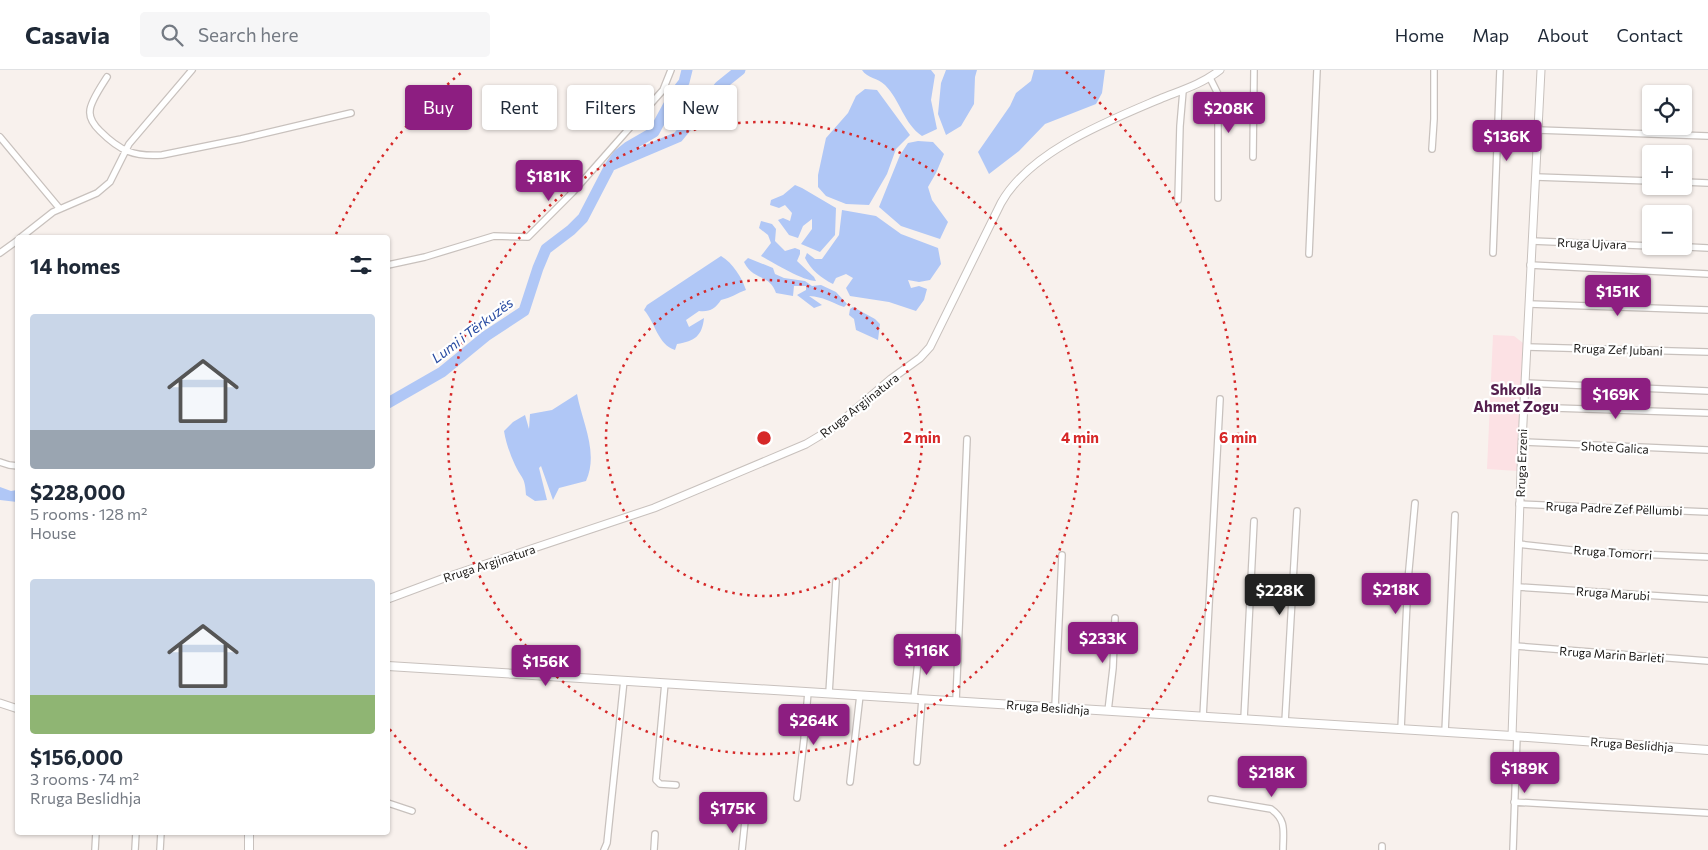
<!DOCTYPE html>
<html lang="en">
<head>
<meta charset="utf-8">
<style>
  body { margin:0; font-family:Commissioner,sans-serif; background:#f6f6f7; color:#1f2937; height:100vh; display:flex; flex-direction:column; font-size:19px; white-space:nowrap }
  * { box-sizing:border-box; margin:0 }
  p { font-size:16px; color:#747a83 }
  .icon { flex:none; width:28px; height:28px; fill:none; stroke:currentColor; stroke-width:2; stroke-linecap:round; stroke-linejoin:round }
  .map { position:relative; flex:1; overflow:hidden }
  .panel { position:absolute; left:15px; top:165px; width:375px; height:600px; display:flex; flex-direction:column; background:#fff; border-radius:5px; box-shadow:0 1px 4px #0004 }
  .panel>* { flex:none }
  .guide { position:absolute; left:405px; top:15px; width:475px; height:45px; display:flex; gap:10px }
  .fabs { position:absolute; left:1642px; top:15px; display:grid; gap:10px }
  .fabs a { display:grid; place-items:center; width:50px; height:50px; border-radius:5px; background:#fff; box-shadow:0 1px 4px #0004; font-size:25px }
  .price { position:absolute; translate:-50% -42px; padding:0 11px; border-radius:5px; background:#8d1e81; color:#fff; font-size:16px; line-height:32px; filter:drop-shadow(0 1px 2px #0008) }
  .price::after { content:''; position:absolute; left:50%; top:30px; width:15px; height:11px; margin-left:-8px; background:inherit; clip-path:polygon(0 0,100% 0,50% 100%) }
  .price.on { background:#222; color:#fff }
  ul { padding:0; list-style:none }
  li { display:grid; align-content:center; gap:10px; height:265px; padding:0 15px }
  li span { display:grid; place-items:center; height:155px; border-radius:5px; color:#555 }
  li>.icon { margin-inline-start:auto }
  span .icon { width:90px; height:90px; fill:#fffc; stroke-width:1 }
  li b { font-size:21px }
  h2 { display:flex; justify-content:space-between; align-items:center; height:60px; padding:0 15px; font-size:21px }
  .pill { padding:0 18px; border-radius:5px; background:#fff; box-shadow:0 1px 4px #0004; font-size:18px; line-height:45px }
  .pill.on { background:#8d1e81; color:#fff }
  header { display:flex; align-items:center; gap:30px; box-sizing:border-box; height:70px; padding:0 25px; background:#fff; border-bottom:1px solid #e0e1e3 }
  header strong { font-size:24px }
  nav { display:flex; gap:28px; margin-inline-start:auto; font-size:18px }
  .search { width:350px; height:45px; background:#f6f6f7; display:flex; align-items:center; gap:12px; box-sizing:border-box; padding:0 18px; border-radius:5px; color:#747a83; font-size:19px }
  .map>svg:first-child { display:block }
  .education { fill:#fce1e4 }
  .water { fill:#b0c7f6 }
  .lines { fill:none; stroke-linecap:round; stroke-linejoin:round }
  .river { stroke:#b0c7f6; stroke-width:11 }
  .minor-casing { stroke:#c8c1bd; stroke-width:8 }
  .tertiary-casing { stroke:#c8c1bd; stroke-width:9 }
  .secondary-casing { stroke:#c8c1bd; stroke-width:10 }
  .minor { stroke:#fff; stroke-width:5.5 }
  .tertiary { stroke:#fff; stroke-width:7 }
  .secondary { stroke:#fff; stroke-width:8 }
  .ring { fill:none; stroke:#d62828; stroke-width:2.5; stroke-dasharray:2.5 5 }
  .labels { text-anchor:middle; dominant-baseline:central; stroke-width:4.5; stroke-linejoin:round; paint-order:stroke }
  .street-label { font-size:12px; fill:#181614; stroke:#fff }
  .water-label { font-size:14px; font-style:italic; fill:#274aa1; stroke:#fff }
  .quarter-label { font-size:15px; font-weight:bold; fill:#55204e; stroke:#fff }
  .centre { fill:#d62828; stroke:#fff; stroke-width:2.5 }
  .ring-label { font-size:15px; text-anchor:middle; font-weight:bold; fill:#d62828; stroke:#fff; stroke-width:4.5; stroke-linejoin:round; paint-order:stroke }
</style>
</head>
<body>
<header>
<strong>Casavia</strong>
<div class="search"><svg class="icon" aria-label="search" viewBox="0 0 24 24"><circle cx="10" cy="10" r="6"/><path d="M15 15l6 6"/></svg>Search here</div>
<nav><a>Home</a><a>Map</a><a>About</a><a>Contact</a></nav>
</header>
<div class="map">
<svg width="1708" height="780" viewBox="0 0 1708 780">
  <rect width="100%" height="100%" fill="#f8f1ed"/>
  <!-- education -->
  <path class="education" d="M1493,265L1514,266L1523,273L1517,401L1487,399Z"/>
  <!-- water -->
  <path class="water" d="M862,0H931L935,5L931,30L937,59L922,66C904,54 900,30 885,15C878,8 867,8 862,0Z
    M946,0H977L975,7L974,34L961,56L946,65L938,44L941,13Z
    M1034,0H1105L1102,23L1096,34L1045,54L1019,81L989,104L978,82L1010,36L1016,23L1031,11Z
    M865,19L877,20L910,65L896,79L887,104L869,135L846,134L826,126L818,117V105L826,68L848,43L856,26Z
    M918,71L933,72L944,84L936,103L928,117L932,130L948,152L940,169L901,156L879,137L900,85L908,73Z
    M795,115L802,118L836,138L835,165L820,182L801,174L812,159V149L803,156L798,168L789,165L778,150L783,148L790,151L792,143L785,135L779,138L770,135L771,130L783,125Z
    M842,140L876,146L901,164L938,178L941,194L930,210L919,212L908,210L911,218L919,216L927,219L924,230L916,241L889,232L850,226L846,218L853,208L846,204L836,208L833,214C821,208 811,200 805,188L807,183L815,189H822L839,165Z
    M761,151L772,154L776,159L775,171L785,181L795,178L800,180V184L797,191L814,207L816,211C803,211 774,193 761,186L771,173L768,165L759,158Z
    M721,186C733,193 742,208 746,220C737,223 731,228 721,230C715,239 710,242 699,241L686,250L689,257L704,248C702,266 695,271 677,274L675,280C658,275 655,252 644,240L647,235Z
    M748,188L773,198L775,204L784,208L805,211L812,216L821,215L836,222L847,234L844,237C830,232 824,227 809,226L822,235L814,238L797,225L806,220V216H794L793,226L776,223C769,203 753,211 744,192Z
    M853,237L875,249L880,254L878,270L856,260L854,249L849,245L850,239Z
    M577,324C582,352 599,382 586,411L559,418L553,430L541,396L539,398L547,430L535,431L526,425C525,406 522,410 515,395C510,384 506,373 504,361L513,352L525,345L529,359L530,344L552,340Z
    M0,417L11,421L17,420V432L0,430Z"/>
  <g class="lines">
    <!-- river -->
    <path class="river" d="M612,95L678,67L720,16L740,0
      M388,333L442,302L486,266L524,241L538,198L546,179L571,160L583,148L610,96L618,85L628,77L654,62L674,25L684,12L687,0"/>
    <!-- minor casing -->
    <g class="minor-casing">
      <path id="minor" d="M107,7C102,15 90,32 90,41C89,49 95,56 100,61C120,81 134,87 162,85L241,69L351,43
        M1210,8L1218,24V128
        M1538,60L1708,66
        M0,67L60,139
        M1432,79L1434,49V0
        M1253,87L1254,0
        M1536,107L1651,111
        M1684,112L1708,113
        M1178,130L1180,56L1183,21
        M20,168L53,142L97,123L110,112L129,74L192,0
        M1532,171L1651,176
        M1668,176L1708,178
        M0,183L18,170
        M1493,183L1500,0
        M1309,184L1317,0
        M388,195L425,187L494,166L528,167L573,122L663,20L671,0
        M1530,195L1708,204
        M1529,234L1708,240
        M1527,277L1708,282
        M1525,313L1708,321
        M1524,337L1708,343
        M1522,372L1708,380
        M0,392L9,395L18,396
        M1519,434L1708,442
        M1518,474L1590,482L1708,487
        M1518,517L1708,529
        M1515,576L1708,591
        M665,613L656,710L660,714L676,715
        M829,623L836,511
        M914,628L919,582
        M956,631L967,369
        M1055,637L1062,485
        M1108,641L1113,598L1115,548
        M1203,647L1220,329
        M1244,649L1254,451
        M1285,652L1297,441
        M1401,659L1408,510L1415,433
        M1445,662L1455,445
        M917,692L922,629
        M850,712L860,625
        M797,728L804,669L808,622
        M1211,729L1271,739C1287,750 1283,762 1283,780
        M1514,732L1708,743
        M388,733L412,741
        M1382,776V780
        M95,780L96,762
        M135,780L136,762
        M160,780L161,762
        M604,780L607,773L624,610
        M654,780L655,764
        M742,780L745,751
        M1513,780L1517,666"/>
    </g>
    <!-- tertiary casing -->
    <g class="tertiary-casing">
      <path id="tertiary" d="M388,529L447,507L654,438L806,374L836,356L891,309L920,288L930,277L1001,133C1030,81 1108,51 1162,28C1182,20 1202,14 1220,0
        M0,633L18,639
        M1512,666L1522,372L1541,0"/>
    </g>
    <!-- secondary casing -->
    <g class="secondary-casing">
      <path id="secondary" d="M388,596L1512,666L1708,680
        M249,780V762"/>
    </g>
    <!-- minor -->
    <use href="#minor" class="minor"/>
    <!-- tertiary -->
    <use href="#tertiary" class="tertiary"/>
    <!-- secondary -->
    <use href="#secondary" class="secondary"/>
  </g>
  <!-- distance rings -->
  <g class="ring">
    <circle cx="764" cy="368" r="158"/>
    <circle cx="764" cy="368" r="316"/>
    <path d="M527 778A474 474 0 0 1 388 657M336 164A474 474 0 0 1 462 2M1066 2A474 474 0 0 1 1001 778"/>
  </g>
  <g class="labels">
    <!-- street labels -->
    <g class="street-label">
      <text transform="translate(1592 173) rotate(2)">Rruga Ujvara</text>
      <text transform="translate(1618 279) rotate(2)">Rruga Zef Jubani</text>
      <text transform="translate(859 335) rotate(-38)">Rruga Argjinatura</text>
      <text transform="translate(1615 377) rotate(3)">Shote Galica</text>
      <text transform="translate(1521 393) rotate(-88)">Rruga Erzeni</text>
      <text transform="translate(1614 438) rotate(2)">Rruga Padre Zef Pëllumbi</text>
      <text transform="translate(1613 482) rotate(4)">Rruga Tomorri</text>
      <text transform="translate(489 493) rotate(-18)">Rruga Argjinatura</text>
      <text transform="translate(1613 523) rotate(4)">Rruga Marubi</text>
      <text transform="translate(1612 584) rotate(4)">Rruga Marin Barleti</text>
      <text transform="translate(1048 637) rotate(4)">Rruga Beslidhja</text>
      <text transform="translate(1632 674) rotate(4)">Rruga Beslidhja</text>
    </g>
    <!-- water labels -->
    <g class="water-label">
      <text transform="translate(472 260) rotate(-37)">Lumi i Tërkuzës</text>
    </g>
    <!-- quarter labels -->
    <g class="quarter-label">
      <text x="1516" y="319">Shkolla<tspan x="1516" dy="17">Ahmet Zogu</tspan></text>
    </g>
  </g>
  <circle cx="764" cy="368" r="8" class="centre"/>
  <g class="ring-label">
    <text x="922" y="373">2 min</text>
    <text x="1080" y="373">4 min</text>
    <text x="1238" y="373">6 min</text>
  </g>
</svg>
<div class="fabs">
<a><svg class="icon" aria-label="locate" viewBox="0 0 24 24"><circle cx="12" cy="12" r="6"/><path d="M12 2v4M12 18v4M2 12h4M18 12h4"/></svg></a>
<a>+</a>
<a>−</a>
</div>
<b class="price" style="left:1229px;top:64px">$208K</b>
<b class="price" style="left:1507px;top:92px">$136K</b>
<b class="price" style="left:549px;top:132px">$181K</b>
<b class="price" style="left:1618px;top:247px">$151K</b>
<b class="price" style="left:1616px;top:350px">$169K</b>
<b class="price" style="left:1396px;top:545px">$218K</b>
<b class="price on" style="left:1280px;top:546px">$228K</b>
<b class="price" style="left:1103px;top:594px">$233K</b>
<b class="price" style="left:927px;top:606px">$116K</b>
<b class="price" style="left:546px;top:617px">$156K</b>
<b class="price" style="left:814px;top:676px">$264K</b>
<b class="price" style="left:1525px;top:724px">$189K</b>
<b class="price" style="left:1272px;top:728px">$218K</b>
<b class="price" style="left:733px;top:764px">$175K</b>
<div class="guide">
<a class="pill on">Buy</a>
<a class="pill">Rent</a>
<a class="pill">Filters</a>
<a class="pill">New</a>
</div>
<section class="panel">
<h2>14 homes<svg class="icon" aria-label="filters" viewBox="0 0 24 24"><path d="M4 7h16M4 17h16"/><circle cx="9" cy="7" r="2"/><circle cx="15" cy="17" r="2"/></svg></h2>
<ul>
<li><span style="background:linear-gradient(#c9d6e8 75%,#9aa5b1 0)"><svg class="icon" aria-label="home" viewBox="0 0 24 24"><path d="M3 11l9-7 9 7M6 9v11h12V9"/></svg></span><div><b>$228,000</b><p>5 rooms · 128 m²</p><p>House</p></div></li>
<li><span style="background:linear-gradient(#c9d6e8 75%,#8fb573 0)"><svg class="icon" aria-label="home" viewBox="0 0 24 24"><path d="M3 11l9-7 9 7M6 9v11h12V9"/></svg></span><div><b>$156,000</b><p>3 rooms · 74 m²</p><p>Rruga Beslidhja</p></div></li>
</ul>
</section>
</div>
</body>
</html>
